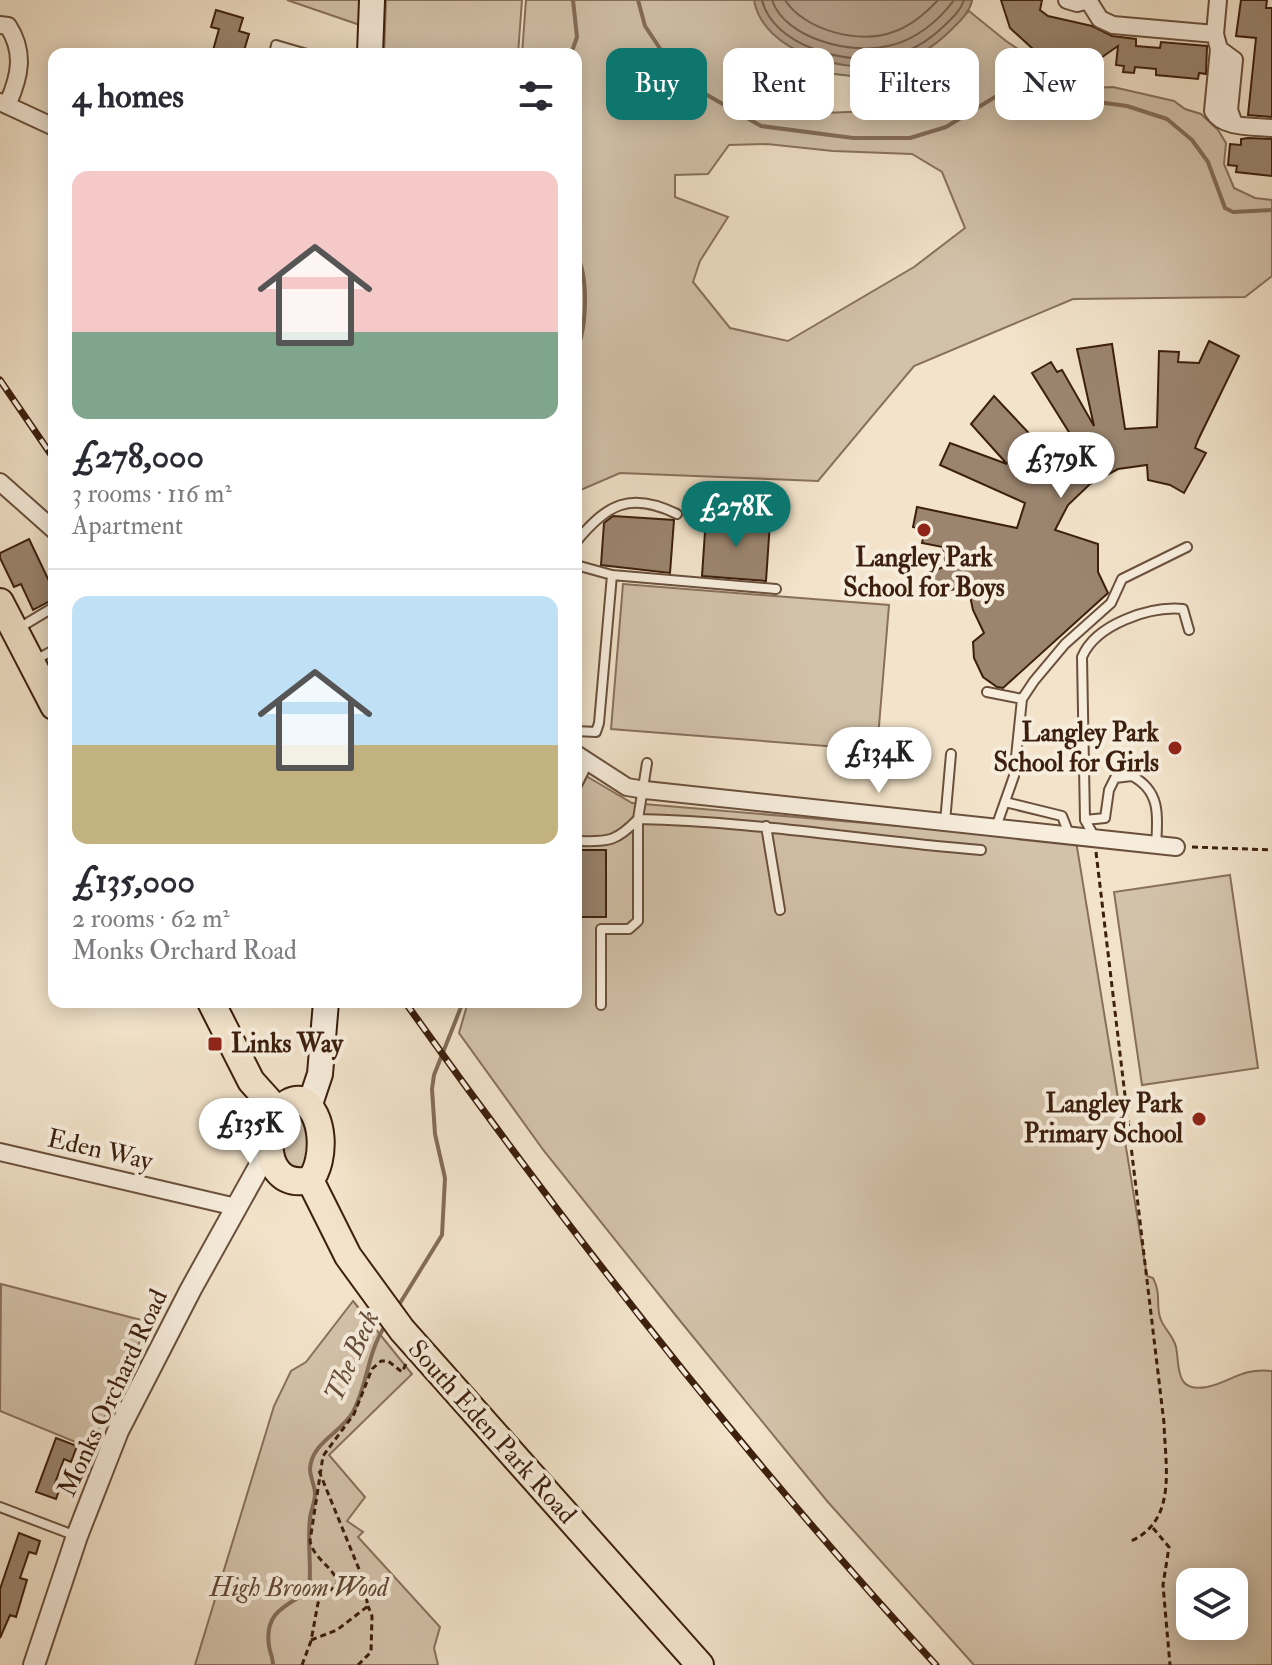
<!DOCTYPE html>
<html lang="en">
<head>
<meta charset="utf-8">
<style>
  body { margin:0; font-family:"IM FELL Double Pica",serif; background:#f2f2f3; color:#2b2b33; height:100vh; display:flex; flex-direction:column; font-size:30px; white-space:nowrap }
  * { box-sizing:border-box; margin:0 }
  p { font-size:26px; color:#7c7c81 }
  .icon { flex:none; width:44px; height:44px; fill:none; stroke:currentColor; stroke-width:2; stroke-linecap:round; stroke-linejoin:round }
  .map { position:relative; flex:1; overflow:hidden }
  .side { position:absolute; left:48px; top:48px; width:534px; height:960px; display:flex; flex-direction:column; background:#fff; border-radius:16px; box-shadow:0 4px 20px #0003 }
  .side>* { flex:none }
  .top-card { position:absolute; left:606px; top:48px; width:546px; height:72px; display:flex; gap:16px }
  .controls { position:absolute; left:1176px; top:1568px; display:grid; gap:16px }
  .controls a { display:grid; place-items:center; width:72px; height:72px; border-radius:16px; background:#fff; box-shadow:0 4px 20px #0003; font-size:40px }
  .price { position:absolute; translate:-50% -68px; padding:0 18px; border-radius:28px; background:#fff; color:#222; font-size:26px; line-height:52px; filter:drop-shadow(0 2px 4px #0008) }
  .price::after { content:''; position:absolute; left:50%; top:48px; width:24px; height:18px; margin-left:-12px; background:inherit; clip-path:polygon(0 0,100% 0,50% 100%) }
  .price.current { background:#0f766e; color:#fff }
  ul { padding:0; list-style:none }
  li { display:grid; align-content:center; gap:16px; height:424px; padding:0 24px }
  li+li { border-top:2px solid #e1e1e2 }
  li span { display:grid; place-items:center; height:248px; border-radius:16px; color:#555 }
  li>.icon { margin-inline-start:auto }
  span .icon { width:144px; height:144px; fill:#fffc; stroke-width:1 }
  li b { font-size:34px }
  h2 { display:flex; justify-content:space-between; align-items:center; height:96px; padding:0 24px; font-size:34px }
  .tag { padding:0 28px; border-radius:16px; background:#fff; box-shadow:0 4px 20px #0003; font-size:28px; line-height:72px }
  .tag.current { background:#0f766e; color:#fff }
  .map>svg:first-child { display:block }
  .green { fill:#d3c2aa; stroke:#88705c; stroke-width:2; fill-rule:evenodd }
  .water { fill:#b4a08a; stroke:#846c58; stroke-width:2 }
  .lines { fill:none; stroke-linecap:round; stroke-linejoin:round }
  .shore { stroke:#78604c; stroke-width:2 }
  .stream { stroke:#846c58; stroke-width:4 }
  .building { fill:#9b856f; stroke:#3c1f0d; stroke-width:2 }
  .service-casing { stroke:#6a503c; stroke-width:12 }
  .minor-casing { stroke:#6a503c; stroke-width:20 }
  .tertiary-casing { stroke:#6a503c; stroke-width:24 }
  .secondary-casing { stroke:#3c1f0d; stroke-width:28 }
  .primary-casing { stroke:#3c1f0d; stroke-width:30 }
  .path { stroke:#3c1f0d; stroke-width:3; stroke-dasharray:6 4; stroke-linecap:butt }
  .service { stroke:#f7eddd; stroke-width:8 }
  .minor { stroke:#f7eddd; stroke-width:16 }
  .tertiary { stroke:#f7eddd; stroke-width:20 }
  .secondary { stroke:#f7eddd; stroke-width:24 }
  .primary { stroke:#f2e3ca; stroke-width:26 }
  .rail-casing { stroke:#3c1f0d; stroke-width:7 }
  .rail { stroke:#f7eddd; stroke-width:4; stroke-dasharray:12; stroke-linecap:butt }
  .poi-dot { fill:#8f2418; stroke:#f7eddd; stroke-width:3 }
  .labels { text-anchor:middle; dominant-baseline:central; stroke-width:8; stroke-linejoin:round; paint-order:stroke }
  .poi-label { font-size:26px; font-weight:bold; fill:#3c1f0d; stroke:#f7eddd; text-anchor:end }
  .street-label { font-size:26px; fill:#3c1f0d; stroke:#f7eddd }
  .park-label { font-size:26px; font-style:italic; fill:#624834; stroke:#f7eddd }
  .water-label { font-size:28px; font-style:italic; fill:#664c39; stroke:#f7eddd }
</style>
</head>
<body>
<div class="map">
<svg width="1272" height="1665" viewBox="0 0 1272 1665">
  <rect width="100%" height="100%" fill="#f2e3ca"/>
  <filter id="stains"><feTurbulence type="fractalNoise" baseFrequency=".0025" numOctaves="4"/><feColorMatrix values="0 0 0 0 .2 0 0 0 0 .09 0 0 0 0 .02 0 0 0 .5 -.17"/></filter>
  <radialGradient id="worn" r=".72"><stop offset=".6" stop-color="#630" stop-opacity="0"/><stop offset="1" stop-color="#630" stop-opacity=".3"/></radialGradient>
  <!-- green -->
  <path class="green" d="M287,0H360V25Z
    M386,0H522L518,54H384Z
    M526,0H757L946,31L969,11L1006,41L1033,59L1045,61L1070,80L1092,88L1113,87L1174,101L1185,109L1201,114L1218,130L1226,143L1224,164L1234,188L1255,198L1272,200V276L1245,297L1073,299L914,366L818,481L620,473L576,492V54H522ZM764,66L878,79L915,90L875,111L822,113L773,103L737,81ZM767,144L833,151L912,154L942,172L965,228L914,267L788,341L730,328L693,282L700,261L728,217L675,197V175L708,174L729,145Z
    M623,584L889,605L877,750L611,729Z
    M576,770L632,803L1076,841L1147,1276L1153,1278C1162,1295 1155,1306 1161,1320C1165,1330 1173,1335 1176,1347C1180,1366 1174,1393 1207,1387C1234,1381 1239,1368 1272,1371V1665H974L827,1501L677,1317L544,1151L459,1033L468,1002H576ZM1190,1582H1234V1626H1190Z
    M1230,875L1258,1068L1142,1085L1114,892Z
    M304,1110L312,1161L293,1174C282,1154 277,1135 287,1113Z
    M1,1284L149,1322L90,1448L0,1411Z
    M353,1301L412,1374L329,1455L365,1497L347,1521L363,1532L358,1537L440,1627L434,1648L438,1665H195L274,1406L291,1371L306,1362Z"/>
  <!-- water -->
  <path class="water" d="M754,0H972V1C969,13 960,21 951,30C935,46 914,59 893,64C847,75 763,53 754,0Z"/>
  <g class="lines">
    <!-- shore -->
    <path class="shore" d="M762,0C773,46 846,65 887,57C909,53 930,40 946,24C953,17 961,10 964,0
      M772,0C785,39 852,55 888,46C914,41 939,21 954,0
      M785,0C804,30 860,45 893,32C911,26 925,14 938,0"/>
    <!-- stream -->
    <path class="stream" d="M638,0L645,26L681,80L761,126L853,138H910L946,127L995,97L1015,91L1127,106L1167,119L1192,140L1208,162L1225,208L1233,212L1272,210
      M571,54L577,37L573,0
      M576,254C589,276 587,329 576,351
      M397,1308L442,1235L445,1178L435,1134L432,1089L434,1075L463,1002
      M273,1665C273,1658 270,1653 269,1646C264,1611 287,1606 309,1591C312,1566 307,1543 310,1518C311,1510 315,1502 315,1494C315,1486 310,1477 310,1469C311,1443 341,1433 353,1412C368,1384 367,1353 385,1326"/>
  </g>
  <!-- building -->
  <path class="building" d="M1001,0H1042L1040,10L1048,16L1092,26L1112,36L1136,39V46L1160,48L1161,42L1207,46L1206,74L1199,73L1198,79L1156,75V69L1135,67L1134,73L1123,72L1124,66L1116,65L1118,46L1095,62L1092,72L1065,64L1067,60L1033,49L1010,28Z
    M1241,0H1267L1266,8H1272V117L1248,115L1256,38L1236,36Z
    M216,10L243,18L239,31L249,34L243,54H212L219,29L211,27Z
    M1248,138L1272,139V176L1236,172L1237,166L1228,165L1230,144L1241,145V139Z
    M1209,341L1239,356L1199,438L1195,448L1206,453L1184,493L1170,485L1148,480L1147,465L1118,469L1090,484L1068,505L1055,530L1098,544V572L1108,593L1003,688L997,687L983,677L974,658L973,642L984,633L973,610L968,587L931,593L928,573L946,566L943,547L922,543L925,530L913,527L917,507L1017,528L1025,503L940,465L950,443L1007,464L971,424L994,396L1056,462L1077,445L1032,373L1051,362L1057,372L1062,370L1094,426L1077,349L1112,344L1125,429L1157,427L1159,351L1179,352L1178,362L1199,363Z
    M613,516L674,520L670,573L601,565L604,523Z
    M706,517L770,522L766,581L702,576Z
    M29,539L49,581L54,579V599L33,610L21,584L14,587L0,558V553Z
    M576,850H606V917H576Z
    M56,1438L77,1446L71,1462L64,1459L55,1483L61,1485L56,1499L36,1492Z
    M19,1533L40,1541L36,1554L29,1552L20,1578L27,1580L16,1617L10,1615L0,1638V1589Z"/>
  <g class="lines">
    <!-- service casing -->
    <g class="service-casing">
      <path id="service" d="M274,54L276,45L307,54
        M576,542C607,504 630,491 677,514
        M576,565L612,575L776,589
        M19,628L54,607
        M576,651V673
        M35,660L54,650
        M987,692L1022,699
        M576,731L596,732L599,723L612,575
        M576,787L588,763
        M1005,802L1062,816L1069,834
        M1085,820L1105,818L1109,790L1115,778L1132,776C1161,791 1158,817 1156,845
        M945,822L951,754
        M766,826L780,910
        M996,827L1014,776L1022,699L1034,681L1065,644L1111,603L1122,579L1187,547
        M1094,836L1085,820L1082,657C1096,624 1150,606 1183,609L1189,630
        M579,841C609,842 617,841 638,819C753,821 866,841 981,850
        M601,1005V929H629L638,921V819L647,763
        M0,1507L76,1536"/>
    </g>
    <!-- minor casing -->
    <g class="minor-casing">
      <path id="minor" d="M1067,0L1077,3L1089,0
        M1088,0L1100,19L1113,25L1215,34
        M1218,0L1215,34L1219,49L1213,111C1223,129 1254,126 1272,128
        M0,25L8,26C25,52 20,76 8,103
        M1219,49L1234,60L1229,110L1234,124
        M0,102L54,127
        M0,482L54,530
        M576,754L627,787L645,790L1176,847
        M0,1152L236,1207"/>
    </g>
    <!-- tertiary casing -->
    <g class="tertiary-casing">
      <path id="tertiary" d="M34,1665L77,1536L118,1431L191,1289L270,1147"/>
    </g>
    <!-- secondary casing -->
    <g class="secondary-casing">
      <path id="secondary" d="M370,54L372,0
        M310,1104L320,1074L326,1002"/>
    </g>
    <!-- primary casing -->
    <g class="primary-casing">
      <path id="primary" d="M0,602L54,706
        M211,1002L251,1081L278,1111
        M301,1100C325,1112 326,1161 310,1180C252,1193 263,1096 301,1100Z
        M310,1180L348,1256L402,1330L700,1665"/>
    </g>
    <!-- path -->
    <path class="path" d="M1192,847L1272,850
      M1096,852L1164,1423C1165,1465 1178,1520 1131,1541
      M319,1471L361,1574L338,1582
      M1153,1528L1169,1547L1163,1585L1170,1665
      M311,1640L337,1630L368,1606L361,1574
      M302,1665L311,1641L318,1603L338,1582C331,1565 314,1559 310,1541L323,1456L354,1414L372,1369L381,1361H388L402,1372L406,1364
      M358,1665L371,1652L372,1616L368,1606"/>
    <!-- service -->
    <use href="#service" class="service"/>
    <!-- minor -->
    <use href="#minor" class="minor"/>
    <!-- tertiary -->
    <use href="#tertiary" class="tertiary"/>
    <!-- secondary -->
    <use href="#secondary" class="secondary"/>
    <!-- primary -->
    <use href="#primary" class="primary"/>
    <!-- rail casing -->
    <g class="rail-casing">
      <path id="rail" d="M0,380L54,459
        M405,1002C569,1232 744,1457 936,1665"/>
    </g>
    <!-- rail -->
    <use href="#rail" class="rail"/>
  </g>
  <!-- markers -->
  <g class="poi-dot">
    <circle cx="924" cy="530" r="8"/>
    <circle cx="1175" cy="748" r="8"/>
    <rect x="207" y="1036" width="16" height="16" rx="4"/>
    <circle cx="1199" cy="1119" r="8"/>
  </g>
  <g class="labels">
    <!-- poi labels -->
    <g class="poi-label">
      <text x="924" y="558" text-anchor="middle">Langley Park<tspan x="924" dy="30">School for Boys</tspan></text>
      <text x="1159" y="733">Langley Park<tspan x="1159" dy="30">School for Girls</tspan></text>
      <text x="231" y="1044" text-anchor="start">Links Way</text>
      <text x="1183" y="1104">Langley Park<tspan x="1183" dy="30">Primary School</tspan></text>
    </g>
    <!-- street labels -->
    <g class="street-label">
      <text transform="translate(100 1150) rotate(13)">Eden Way</text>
      <text transform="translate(113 1393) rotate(-65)">Monks Orchard Road</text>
      <text transform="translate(492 1432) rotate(48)">South Eden Park Road</text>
    </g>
    <!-- park labels -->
    <g class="park-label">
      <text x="299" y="1588">High Broom Wood</text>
    </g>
    <!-- water labels -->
    <g class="water-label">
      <text transform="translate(352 1356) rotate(-66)">The Beck</text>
    </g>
  </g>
  <rect width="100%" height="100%" filter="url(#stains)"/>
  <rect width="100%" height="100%" fill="url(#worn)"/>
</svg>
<div class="controls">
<a><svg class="icon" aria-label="layers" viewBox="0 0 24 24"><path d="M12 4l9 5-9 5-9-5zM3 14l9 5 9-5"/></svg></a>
</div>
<b class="price" style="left:1061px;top:500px">£379K</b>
<b class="price current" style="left:736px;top:549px">£278K</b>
<b class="price" style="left:879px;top:795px">£134K</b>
<b class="price" style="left:250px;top:1166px">£135K</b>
<div class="top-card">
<a class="tag current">Buy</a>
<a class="tag">Rent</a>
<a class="tag">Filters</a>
<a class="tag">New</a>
</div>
<section class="side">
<h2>4 homes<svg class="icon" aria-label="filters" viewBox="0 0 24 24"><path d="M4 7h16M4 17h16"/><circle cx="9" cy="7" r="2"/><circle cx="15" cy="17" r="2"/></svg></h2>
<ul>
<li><span style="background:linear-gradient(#f6c9c9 65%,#7fa58c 0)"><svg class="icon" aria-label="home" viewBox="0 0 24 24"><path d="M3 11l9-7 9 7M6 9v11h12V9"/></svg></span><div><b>£278,000</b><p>3 rooms · 116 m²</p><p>Apartment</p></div></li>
<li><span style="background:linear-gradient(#bfe0f5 60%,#c2b280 0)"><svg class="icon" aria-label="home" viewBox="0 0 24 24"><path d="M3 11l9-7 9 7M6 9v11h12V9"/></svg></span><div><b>£135,000</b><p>2 rooms · 62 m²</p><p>Monks Orchard Road</p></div></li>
</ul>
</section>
</div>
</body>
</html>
